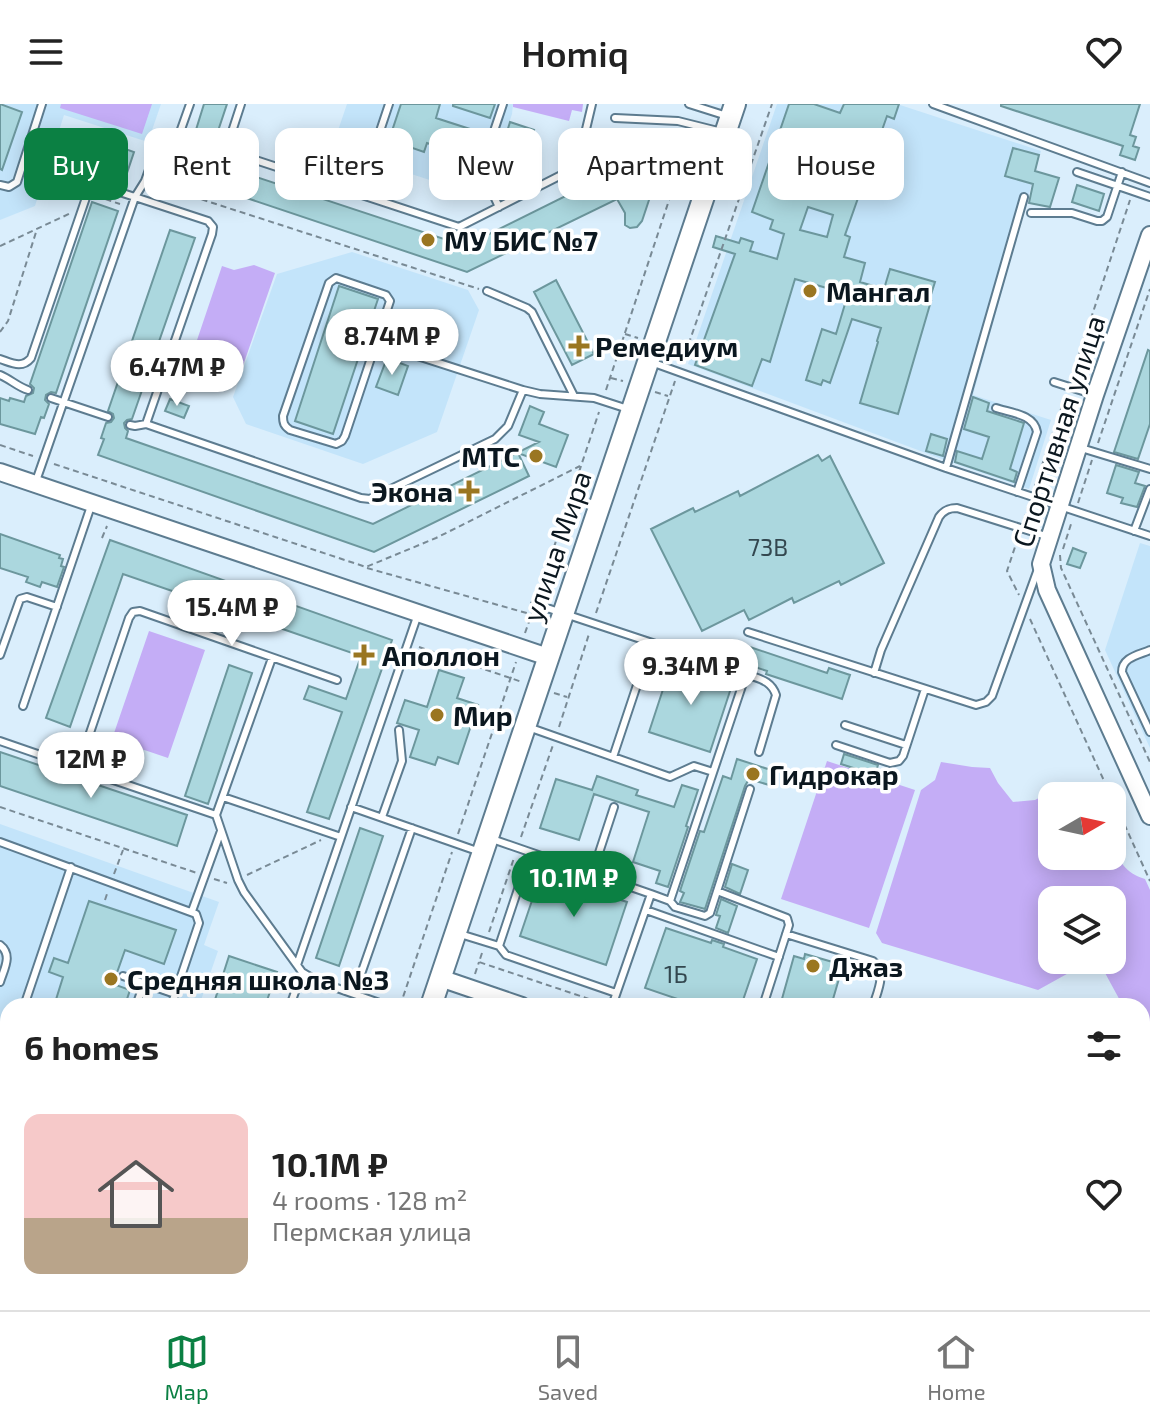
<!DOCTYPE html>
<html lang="en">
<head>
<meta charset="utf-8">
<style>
  body { margin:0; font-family:"Exo 2",sans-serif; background:#f2f2f2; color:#222; height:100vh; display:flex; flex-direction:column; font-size:30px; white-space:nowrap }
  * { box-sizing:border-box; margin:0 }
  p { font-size:26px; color:#767676 }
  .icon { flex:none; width:44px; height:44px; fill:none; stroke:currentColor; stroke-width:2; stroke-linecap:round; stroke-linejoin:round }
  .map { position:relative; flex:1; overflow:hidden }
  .details { position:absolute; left:0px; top:894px; width:1150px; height:312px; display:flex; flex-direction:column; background:#fff; border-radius:24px 24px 0 0; box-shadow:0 4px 20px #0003 }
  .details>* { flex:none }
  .hud { position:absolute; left:24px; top:24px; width:1102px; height:72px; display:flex; gap:16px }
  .needle { width:52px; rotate:81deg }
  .fabs { position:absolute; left:1038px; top:678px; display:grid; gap:16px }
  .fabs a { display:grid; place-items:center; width:88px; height:88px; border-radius:16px; background:#fff; box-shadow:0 4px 20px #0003; font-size:40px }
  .price { position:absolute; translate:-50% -68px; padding:0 18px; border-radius:28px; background:#fff; color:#222; font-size:26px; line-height:52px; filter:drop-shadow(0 2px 4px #0008) }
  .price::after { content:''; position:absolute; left:50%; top:48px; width:24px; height:18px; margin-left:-12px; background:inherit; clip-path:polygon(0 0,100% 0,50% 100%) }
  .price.selected { background:#0b8043; color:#fff }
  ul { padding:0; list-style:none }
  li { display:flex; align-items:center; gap:24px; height:200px; padding:0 24px }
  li+li { border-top:2px solid #e0e0e0 }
  li span { display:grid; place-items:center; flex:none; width:224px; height:160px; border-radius:16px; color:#555 }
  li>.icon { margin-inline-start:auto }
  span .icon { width:96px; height:96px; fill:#fffc; stroke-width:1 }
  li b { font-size:34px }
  h2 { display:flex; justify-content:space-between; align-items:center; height:96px; padding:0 24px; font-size:34px }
  .chip { padding:0 28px; border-radius:16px; background:#fff; box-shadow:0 4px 20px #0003; font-size:28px; line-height:72px }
  .chip.selected { background:#0b8043; color:#fff }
  header { display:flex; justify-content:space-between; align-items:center; height:104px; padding:0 24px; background:#fff; font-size:36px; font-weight:600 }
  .tab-bar { display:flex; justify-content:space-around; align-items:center; height:112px; border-top:2px solid #e0e0e0; background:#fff; font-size:22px; color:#767676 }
  .tab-bar a { display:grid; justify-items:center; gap:4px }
  .tab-bar .selected { color:#0b8043 }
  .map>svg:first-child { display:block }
  .built { fill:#c3e4fa }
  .green { fill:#c4adf6 }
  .building { fill:#abd7de; stroke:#6c979d; stroke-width:2; fill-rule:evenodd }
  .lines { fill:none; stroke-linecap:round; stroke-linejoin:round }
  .service-casing { stroke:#5d7c90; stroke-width:10 }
  .tertiary-casing { stroke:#5d7c90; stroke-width:20 }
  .primary-casing { stroke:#5d7c90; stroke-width:24 }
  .path { stroke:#798a95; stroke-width:2; stroke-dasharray:6 4; stroke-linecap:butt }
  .service { stroke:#fff; stroke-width:6 }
  .tertiary { stroke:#fff; stroke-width:16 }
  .primary { stroke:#fff; stroke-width:20 }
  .poi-dot { fill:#9a7621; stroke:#fff; stroke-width:3 }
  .labels { text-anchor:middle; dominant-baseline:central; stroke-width:7; stroke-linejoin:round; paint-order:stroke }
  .number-label { font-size:24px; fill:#33474f }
  .poi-label { font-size:28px; font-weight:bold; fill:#0b171f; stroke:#fff; text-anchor:start }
  .street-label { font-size:28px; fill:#0b171f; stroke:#fff }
</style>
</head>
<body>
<header><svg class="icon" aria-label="menu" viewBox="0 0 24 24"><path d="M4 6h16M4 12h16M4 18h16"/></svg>Homiq<svg class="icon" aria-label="heart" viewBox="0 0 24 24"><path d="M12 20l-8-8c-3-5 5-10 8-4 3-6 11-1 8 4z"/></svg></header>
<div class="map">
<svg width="1150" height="1206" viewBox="0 0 1150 1206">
  <rect width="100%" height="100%" fill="#daeefc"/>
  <!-- built -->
  <path class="built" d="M0,0H161L148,38L64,11L35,102L0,116Z
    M347,0H513L512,10L494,64L482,65L454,84L332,44Z
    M777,0H897L1041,47L973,291L1051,316L1029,385L942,355L688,260Z
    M352,148L468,186L479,206L437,328L363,360L246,320L233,293L277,170Z
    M1140,439L1150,442V644L1105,546Z
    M0,720L219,798L204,841L218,847L199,902H8V1029L0,1026Z
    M0,1040L8,1042V1198H61L59,1206H0Z
    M1150,1147V1206H1109L1112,1198H1142V1151Z
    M475,1198H549L573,1206H472Z
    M767,1198H968L984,1203L983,1206H776L766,1202Z"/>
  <!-- green -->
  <path class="green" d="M61,0H152L142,30L60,4Z
    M513,0H583L582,8L572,6L569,17L513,3Z
    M254,161L275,169L238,276L217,269L204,252L193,248L222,162L234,166Z
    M149,527L205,546L168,654L112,635Z
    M827,657L915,686L869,824L781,795Z
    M941,658L972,663L990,664L998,679L1013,698L1035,696L1068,679H1084L1093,692H1052V752H1112V740C1120,758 1125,769 1145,775L1150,786V927L1142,931V902H1123L1098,856H1112V796H1052V856H1092L1038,886L882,839L876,829L921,686L935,676Z
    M797,1198H924L927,1199L925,1206H794Z"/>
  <!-- building -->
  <path class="building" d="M0,0L22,8L2,66L0,65Z
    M204,0H227L215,36H211L208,39L207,44L211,48L208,57L465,142L606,72L618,40L652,52L650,57L661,60L642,117L637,123L630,124L625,121V109L617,95L467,168L181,72L191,41L196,40L199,37L198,32L195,29Z
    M401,0H440L436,14L473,26L464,51L427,39L424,48L389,36Z
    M453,0H495L490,14L453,2Z
    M789,0H814L840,9L844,0H899L894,15L887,12L845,131L850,133L844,153L865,159L860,178L884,185L890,165L935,178L929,197H931L898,310L860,299L878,238L877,237L881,224L852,215L830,279L823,276L821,281L806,276L822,225L836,230L848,190L795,175L770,258L762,255L752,282L695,261L735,150L713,143L716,132L739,139L741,134L753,138L750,147L777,155L784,130L770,125L773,116L752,108ZM808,103L833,111L827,133L800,126Z
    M1001,0H1140L1130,31L1136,33L1133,42L1139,44L1135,56L1120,51L1123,42L1001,2Z
    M510,18L534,26L520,70L496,63Z
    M89,32L134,48L126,72L80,56Z
    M1013,44L1039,51L1035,67L1059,74L1050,103L1029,99L1033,80L1005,72Z
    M1077,81L1104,90L1099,107L1072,98Z
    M92,98L118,107L56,289L51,288L46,291L45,296L49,300L44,314L41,313L35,330L0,320V294L9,297L10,294L24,298L26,292L33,289L34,284L30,280Z
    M170,126L195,134L132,315L127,316L124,319L125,324L128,327L126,334L373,420L539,338L519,331L530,302L544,308L539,320L568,331L556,363L518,349L529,372L374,448L98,351L104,335L101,334L106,319L111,318L114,314L113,310L108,307Z
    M556,176L594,250L572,261L534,188Z
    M339,182L378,195L333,330L295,317Z
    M1148,246L1150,247V320L1138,355L1114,348Z
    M387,254L408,262L398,291L376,283Z
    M973,293L989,299L987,307L1024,319L1010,365L1017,368L1014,378L955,358L957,347L982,355L989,333L964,325Z
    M170,295L189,302L184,314L165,307Z
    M931,330L947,335L943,352L926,347Z
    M818,351L822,357L830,352L884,459L841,481L839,477L794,499L792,494L749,516L744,506L702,527L651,425L693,404L695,408L738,387L740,392Z
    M1116,361L1139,368L1135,379L1145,382L1137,403L1121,399L1123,394L1107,389Z
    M0,430L60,451L59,454L63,455L61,462L64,463L57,483L42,478L40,483L26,478L28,473L0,464Z
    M110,436L392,536L329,715L307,708L342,608L304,595L309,582L346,595L361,552L123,470L70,623L46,614Z
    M1073,444L1086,449L1080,464L1067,460Z
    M739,542L749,545L750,543L827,569L829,564L850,571L842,595L766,570L767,567L734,556Z
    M672,558L733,578L710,648L649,628Z
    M229,561L252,569L208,700L185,692Z
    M439,566L464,574L457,594L478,601L458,660L438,653L435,661L410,653L419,626L397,619L405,596L427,603Z
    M0,648L187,711L177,742L0,682Z
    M844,650L878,661L875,671L841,660Z
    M737,655L774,667L769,681L749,675L745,682L705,805L680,798L684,789L680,787L700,727L704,728L723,672L731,675Z
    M597,672L638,686L636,691L674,703L682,681L698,686L686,722L688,723L668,783L656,779L660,767L633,758L649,708L594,690L579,736L540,724L556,675L592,686Z
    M360,724L383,732L339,862L316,854Z
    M732,760L748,766L740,790L725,783Z
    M541,770L627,798L606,861L520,832Z
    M721,795L737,802L728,829L716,824L720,812L716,811Z
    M89,797L176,826L164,860L125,846L113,880L130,886L125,901L109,896L106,902H54L63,873L49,868L54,854L68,859Z
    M666,824L711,839L712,836L724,840L723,843L757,855L741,902H698L645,884Z
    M805,850L843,861L831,902H780L794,852L804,855Z
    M229,852L277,868L265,902H213Z"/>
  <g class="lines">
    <!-- service casing -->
    <g class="service-casing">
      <path id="service" d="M689,0L727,12
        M933,0L1150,79
        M615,14L678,17L722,28
        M179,31L190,0
        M213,42L459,123L577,63L592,0
        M226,46L241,0
        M23,59L83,76L208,117L213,123L212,130L146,320
        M1077,68L1150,93
        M0,81L9,83L17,78L42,0
        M359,90L389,0
        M499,103C477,62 490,41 503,0
        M1031,109H1072L1097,117H1102L1107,113L1122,68
        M336,174L386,191L390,197L345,332L342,337L336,340L290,326C284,322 283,319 283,312L329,179Z
        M487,187L527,204L532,208L574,292
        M377,239L523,286
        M0,255C12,259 22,265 31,254L91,79
        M651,258L946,364L1150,432
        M0,271C10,275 18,283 28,286
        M1054,278L1095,291
        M51,294L108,313
        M996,304C1011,309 1034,310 1037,328L1017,388
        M130,321L135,322L146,320L361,394L370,395L495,335L508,322L523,286L540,290L594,294L628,305
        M1081,344L1150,365
        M946,364L1024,93
        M36,377L135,93L145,77L160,35L166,29L193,35
        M1134,427L1150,385
        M535,500L746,570L670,797
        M748,528L976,601L986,598L992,592L1038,465
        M1150,546C1139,551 1122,553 1122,568L1150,628
        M0,551L20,495L27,493L57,503
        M272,554L216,711L238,776L244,788L302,868L317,877L388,902
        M874,569L881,546L939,413C944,406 949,404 957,404L1046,432
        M746,570C759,575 771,576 776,591L759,648
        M23,602L92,399
        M845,621L906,641
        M528,623L670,673L694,662L713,668
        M0,637L78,664L129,514L133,508L140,507L337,576
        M836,641L890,659L899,657L903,652L925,585
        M613,653L651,539
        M78,664L216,711
        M223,693L341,733
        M351,703L480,748
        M382,713L402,657L399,626
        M492,735L651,790
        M0,738L196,810L199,819L171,902
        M530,749L499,842L506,851L616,889
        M592,770L614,703
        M717,787L787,814L789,821L763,902
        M646,806L779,853
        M192,807L221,727
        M460,830L499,842
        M786,830L873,857C887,869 878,886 873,902
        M0,841C13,851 4,865 0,878
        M297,861L418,510
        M123,872L175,890
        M354,890L412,724
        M24,902L71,763
        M136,902L144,879
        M290,902L302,868
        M612,902L651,790L670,797L675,803L705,812L710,809L750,685
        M1080,902H1083
        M0,1056L8,1059
        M1142,1100L1150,1096
        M599,1198L623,1206
        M732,1198L754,1206
        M30,1206L33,1198
        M66,1206L69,1198
        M126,1206L129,1198
        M238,1206L240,1198
        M422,1206L425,1198
        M728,1206V1198
        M1102,1206L1105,1198"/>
    </g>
    <!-- tertiary casing -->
    <g class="tertiary-casing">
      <path id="tertiary" d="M1150,131L1095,291L1041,460L1047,486L1150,712
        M0,368L548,553
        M440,874L522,902
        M1142,984L1150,980"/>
    </g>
    <!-- primary casing -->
    <g class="primary-casing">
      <path id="primary" d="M431,902L735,0
        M328,1206L331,1198"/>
    </g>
    <!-- path -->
    <path class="path" d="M154,80L479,185
      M96,92L120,100
      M0,142L71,109
      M0,228L8,217L37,125
      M625,230L638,234
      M671,245L684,249
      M682,259L772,0
      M1072,272L1130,96
      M611,274L623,277
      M606,286L691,30
      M655,288L668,292
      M1098,339L1150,185
      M0,341L33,352
      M54,360L366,463L436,434L580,362
      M1035,382L1065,293
      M1078,399L1092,356
      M1028,407L1041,412
      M1024,416L1028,403
      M102,434L107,422
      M1018,434L1007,467L1019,491
      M1063,445L1072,417
      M1060,451L1061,464L1150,658
      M367,464L530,510
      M538,491L599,308
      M596,509L675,277
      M1030,515L1111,692
      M525,529L532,509
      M419,543L522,578
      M554,589L567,593
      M559,623L589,530
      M1112,693L1150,777
      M0,703L197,769
      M458,730L516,558
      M521,733L553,641
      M114,770L123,746
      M247,771L321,736
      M214,775L227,779
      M105,796L108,787
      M489,828L514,754
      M482,849L479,858L604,900
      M475,870L479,858
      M400,902L452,748
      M1142,951L1150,948
      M1142,1015L1150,1011
      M0,1034L8,1036
      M211,1206L217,1198
      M296,1206L298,1198
      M359,1206L362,1198"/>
    <!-- service -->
    <use href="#service" class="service"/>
    <!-- tertiary -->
    <use href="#tertiary" class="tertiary"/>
    <!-- primary -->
    <use href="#primary" class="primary"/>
  </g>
  <!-- markers -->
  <g class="poi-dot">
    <circle cx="428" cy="136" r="8"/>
    <circle cx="810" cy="187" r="8"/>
    <path d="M575 230h8v8h8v8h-8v8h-8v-8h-8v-8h8z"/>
    <circle cx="536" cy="352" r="8"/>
    <path d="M465 375h8v8h8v8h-8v8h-8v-8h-8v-8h8z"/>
    <path d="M360 539h8v8h8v8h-8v8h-8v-8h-8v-8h8z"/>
    <circle cx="437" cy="611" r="8"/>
    <circle cx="753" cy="670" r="8"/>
    <circle cx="813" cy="862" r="8"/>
    <circle cx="111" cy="875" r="8"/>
  </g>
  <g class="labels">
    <!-- number labels -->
    <g class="number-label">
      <text x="768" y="442">73В</text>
      <text x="676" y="869">1Б</text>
    </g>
    <!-- poi labels -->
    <g class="poi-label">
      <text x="444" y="136">МУ БИС №7</text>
      <text x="826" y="187">Мангал</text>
      <text x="595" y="242">Ремедиум</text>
      <text x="520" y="352" text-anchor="end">МТС</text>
      <text x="453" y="387" text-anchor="end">Экона</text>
      <text x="382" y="551">Аполлон</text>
      <text x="453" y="611">Мир</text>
      <text x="769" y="670">Гидрокар</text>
      <text x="829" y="862">Джаз</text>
      <text x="127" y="875">Средняя школа №3</text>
    </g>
    <!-- street labels -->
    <g class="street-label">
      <text transform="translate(1058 327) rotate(-72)">Спортивная улица</text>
      <text transform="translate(556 442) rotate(-71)">улица Мира</text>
    </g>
  </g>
</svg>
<div class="fabs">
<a><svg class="needle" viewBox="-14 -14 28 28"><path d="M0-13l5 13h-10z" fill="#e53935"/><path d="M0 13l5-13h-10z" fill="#767676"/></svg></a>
<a><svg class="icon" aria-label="layers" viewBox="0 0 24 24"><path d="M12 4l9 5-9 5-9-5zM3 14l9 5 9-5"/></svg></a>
</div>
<b class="price" style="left:392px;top:273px">8.74M ₽</b>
<b class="price" style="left:177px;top:304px">6.47M ₽</b>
<b class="price" style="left:232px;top:544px">15.4M ₽</b>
<b class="price" style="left:691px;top:603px">9.34M ₽</b>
<b class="price" style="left:91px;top:696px">12M ₽</b>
<b class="price selected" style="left:574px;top:815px">10.1M ₽</b>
<div class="hud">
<a class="chip selected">Buy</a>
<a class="chip">Rent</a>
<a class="chip">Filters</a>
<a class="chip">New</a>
<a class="chip">Apartment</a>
<a class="chip">House</a>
</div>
<section class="details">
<h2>6 homes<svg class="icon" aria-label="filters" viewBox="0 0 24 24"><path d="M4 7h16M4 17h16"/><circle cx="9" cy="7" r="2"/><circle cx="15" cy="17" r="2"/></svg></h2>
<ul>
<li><span style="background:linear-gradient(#f6c9c9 65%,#b9a48a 0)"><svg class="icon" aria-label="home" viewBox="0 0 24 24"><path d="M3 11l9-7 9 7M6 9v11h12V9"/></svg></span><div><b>10.1M ₽</b><p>4 rooms · 128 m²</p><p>Пермская улица</p></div><svg class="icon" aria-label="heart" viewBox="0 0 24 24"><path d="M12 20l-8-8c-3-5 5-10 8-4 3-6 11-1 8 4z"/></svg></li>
</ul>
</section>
</div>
<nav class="tab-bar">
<a class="selected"><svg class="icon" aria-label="map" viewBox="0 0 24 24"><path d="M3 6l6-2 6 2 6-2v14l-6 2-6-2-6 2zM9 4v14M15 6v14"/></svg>Map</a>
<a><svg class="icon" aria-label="saved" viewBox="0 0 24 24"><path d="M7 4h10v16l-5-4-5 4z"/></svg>Saved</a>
<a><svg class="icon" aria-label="home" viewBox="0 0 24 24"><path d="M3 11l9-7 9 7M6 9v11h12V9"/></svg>Home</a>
</nav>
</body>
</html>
